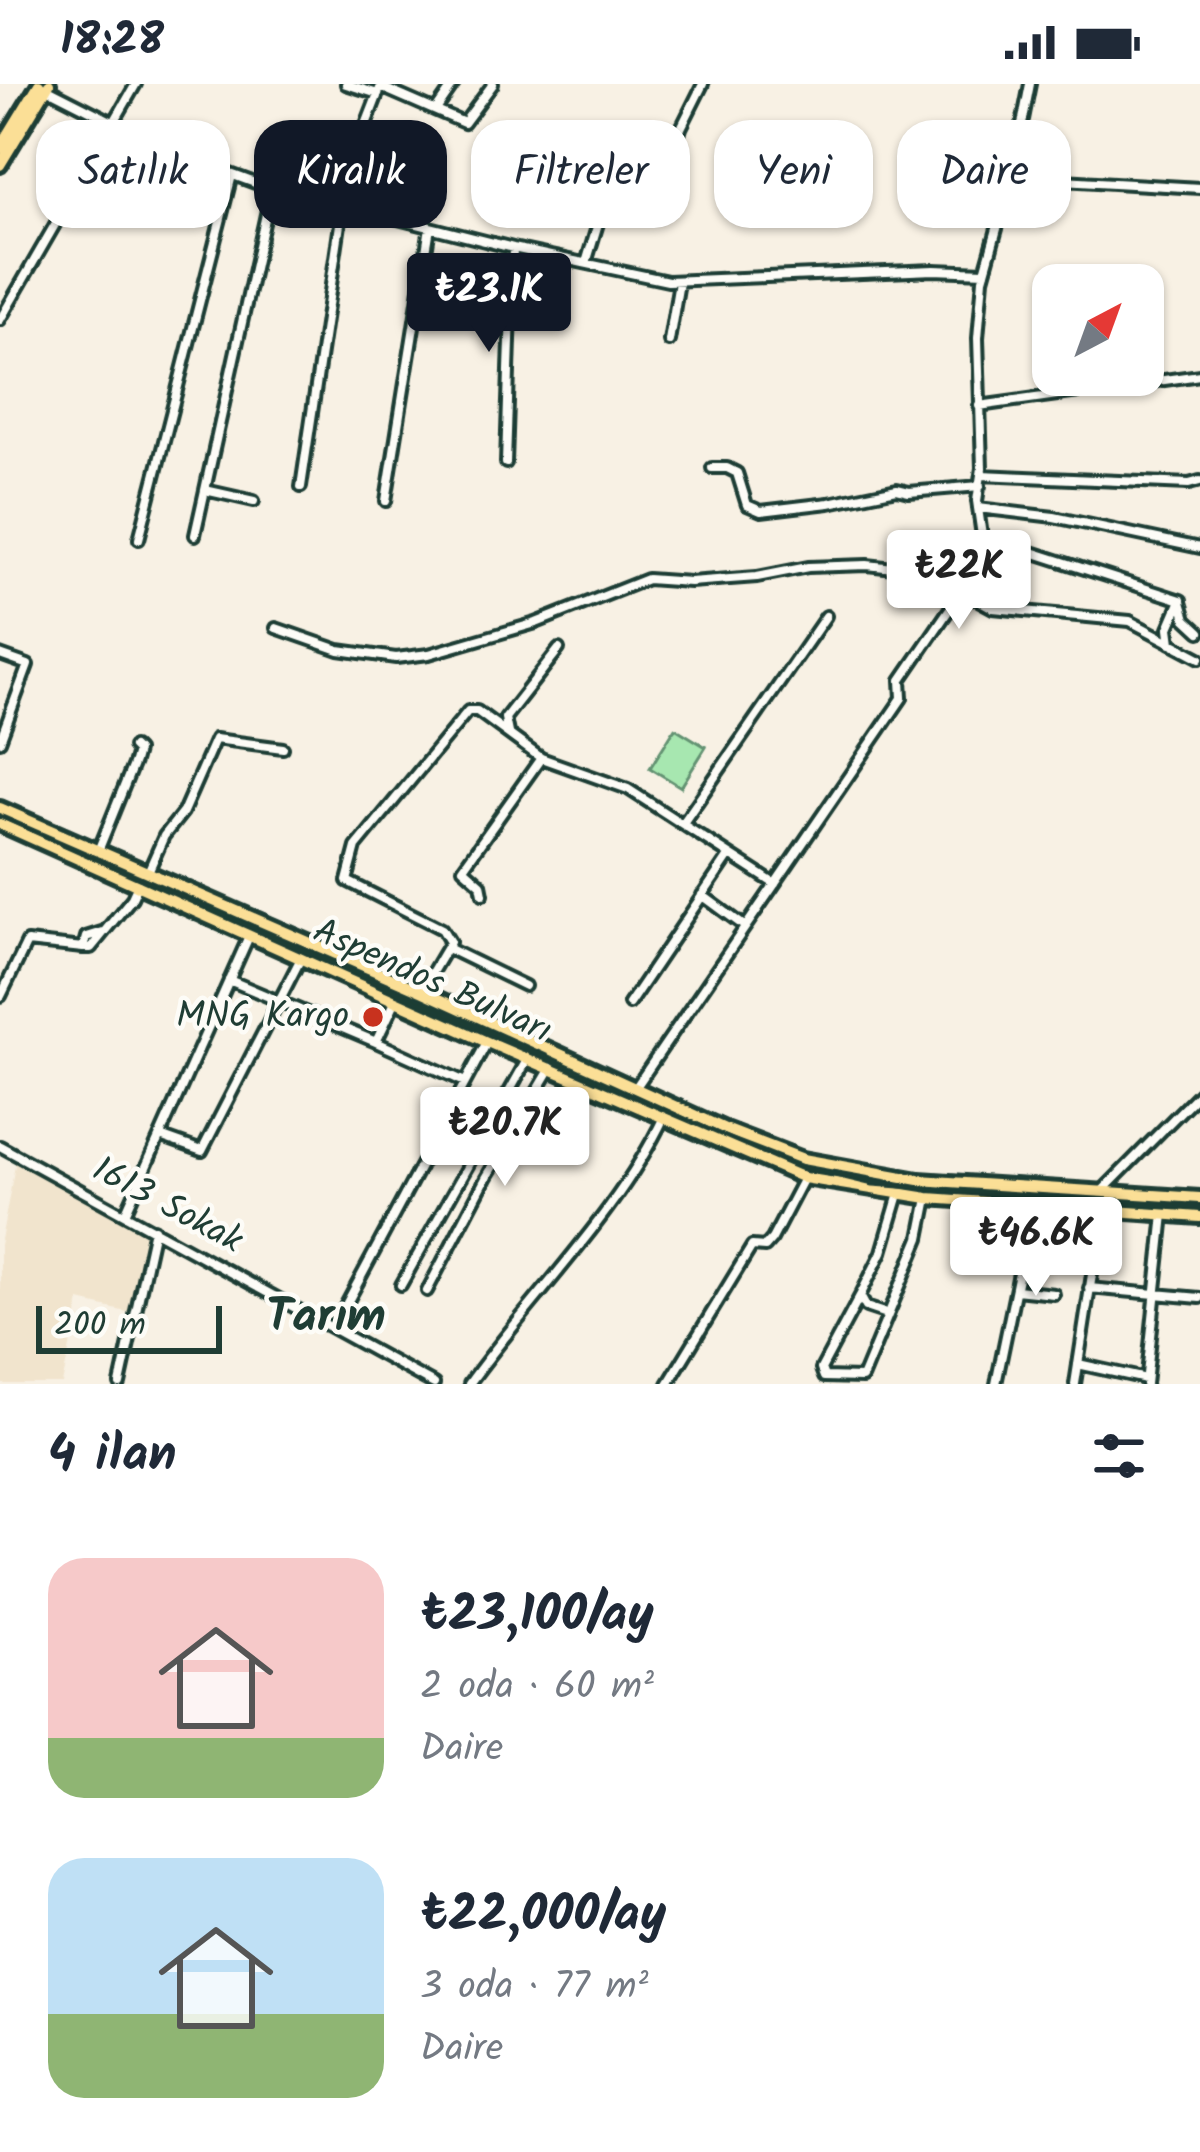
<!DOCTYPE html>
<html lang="tr">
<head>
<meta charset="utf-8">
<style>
  body { margin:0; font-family:Kalam,sans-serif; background:#f2f2f3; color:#1f2937; height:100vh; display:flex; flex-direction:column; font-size:45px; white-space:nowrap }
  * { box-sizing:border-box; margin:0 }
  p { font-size:39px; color:#747a83 }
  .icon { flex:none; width:66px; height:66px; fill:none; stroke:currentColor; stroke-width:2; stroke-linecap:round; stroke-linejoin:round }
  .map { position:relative; height:1300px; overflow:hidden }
  .panel { display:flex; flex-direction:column; background:#fff; flex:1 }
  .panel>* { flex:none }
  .hud { position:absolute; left:36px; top:36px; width:1128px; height:108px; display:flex; gap:24px }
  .needle { width:78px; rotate:41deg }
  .fabs { position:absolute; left:1032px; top:180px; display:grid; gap:24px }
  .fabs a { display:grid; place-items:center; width:132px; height:132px; border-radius:24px; background:#fff; box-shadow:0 3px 9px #0004; font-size:60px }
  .scale { position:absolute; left:36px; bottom:30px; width:186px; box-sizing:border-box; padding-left:12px; border:6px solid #1f3d34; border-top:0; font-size:33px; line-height:42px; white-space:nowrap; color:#1f3d34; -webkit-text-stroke:9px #fdfcf7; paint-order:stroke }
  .price { position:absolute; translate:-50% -102px; padding:0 27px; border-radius:12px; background:#fff; color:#222; font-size:39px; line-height:78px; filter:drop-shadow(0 3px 6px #0008) }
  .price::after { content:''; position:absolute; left:50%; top:72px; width:36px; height:27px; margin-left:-18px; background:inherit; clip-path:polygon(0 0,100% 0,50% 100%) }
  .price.selected { background:#111827; color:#fff }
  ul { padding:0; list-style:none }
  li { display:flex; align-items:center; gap:36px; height:300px; padding:0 48px }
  li span { display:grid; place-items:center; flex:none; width:336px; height:240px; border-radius:36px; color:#555 }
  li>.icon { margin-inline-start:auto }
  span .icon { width:144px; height:144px; fill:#fffc; stroke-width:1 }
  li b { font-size:51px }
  h2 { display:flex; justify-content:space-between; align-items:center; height:144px; padding:0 48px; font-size:51px }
  .chip { padding:0 42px; border-radius:36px; background:#fff; box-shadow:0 3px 9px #0004; font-size:42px; line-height:108px }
  .chip.selected { background:#111827; color:#fff }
  .status { display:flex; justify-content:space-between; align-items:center; height:84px; padding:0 60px; background:#fff; direction:ltr }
  .status svg { height:33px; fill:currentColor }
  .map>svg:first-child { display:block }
  .built { fill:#f1e4cd }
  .green { fill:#a7e7b0; stroke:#639272; stroke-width:3 }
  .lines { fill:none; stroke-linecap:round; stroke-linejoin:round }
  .minor-casing { stroke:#1f3d34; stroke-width:16 }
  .major-casing { stroke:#1f3d34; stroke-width:20 }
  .minor { stroke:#fdfcf7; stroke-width:8 }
  .major { stroke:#fbdf96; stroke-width:10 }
  .tram { stroke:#1f3d34; stroke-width:3 }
  .poi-dot { fill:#c8321e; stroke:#fdfcf7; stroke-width:4.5 }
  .labels { text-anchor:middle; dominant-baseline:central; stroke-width:9; stroke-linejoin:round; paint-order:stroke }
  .street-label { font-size:36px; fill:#1f3d34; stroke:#fdfcf7 }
  .poi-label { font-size:36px; fill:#1f3d34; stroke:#fdfcf7; text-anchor:end }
  .district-label { font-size:48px; font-weight:bold; fill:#1f3d34; stroke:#fdfcf7 }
</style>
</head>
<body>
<div class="status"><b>18:28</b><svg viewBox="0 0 49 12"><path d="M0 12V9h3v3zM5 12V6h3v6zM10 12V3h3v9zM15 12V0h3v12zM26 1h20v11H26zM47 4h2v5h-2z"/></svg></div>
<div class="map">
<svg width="1200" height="1300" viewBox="0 0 1200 1300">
  <rect width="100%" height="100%" fill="#f8f1e4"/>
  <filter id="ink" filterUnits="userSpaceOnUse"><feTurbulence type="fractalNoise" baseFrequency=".00833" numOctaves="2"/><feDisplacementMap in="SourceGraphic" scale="24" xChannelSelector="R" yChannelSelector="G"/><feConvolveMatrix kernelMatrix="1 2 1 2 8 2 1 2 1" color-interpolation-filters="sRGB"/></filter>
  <g filter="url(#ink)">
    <!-- built -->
    <path class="built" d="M16,1076L150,1148L135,1230L80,1217L62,1300H0V1161Z"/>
    <!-- green -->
    <path class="green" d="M675,644L706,663L681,703L650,684Z"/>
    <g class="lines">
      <!-- minor casing -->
      <g class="minor-casing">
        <path id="minor" d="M346,0L378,10
          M42,2L176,70L255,99L513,164L668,197L934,186L985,188
          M381,3L464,39L493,0
          M436,26L454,0
          M1011,93L1200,104
          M336,118L381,2
          M586,179L613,90L655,102L666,95L681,44L703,0
          M0,236L136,0
          M669,257L679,198
          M979,322L1200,291
          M506,379L513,164
          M712,384H727L737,389L747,421L761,427L829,419L897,405L909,408L980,402
          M981,391L1189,400L1200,397
          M301,403L343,120
          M205,406L272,103
          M386,417L430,143
          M978,424L1054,433L1200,464
          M195,451L205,406L254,417
          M982,452L1181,516L1169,544L1171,559
          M139,455L232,91
          M1181,518L1186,535L1200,548
          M276,544L339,566L396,574L429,570L536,539L647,495L690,498L757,493L808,483L867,481L894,484L949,500L993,524L1130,537L1200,574
          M0,571L28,581L0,657
          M508,649L505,634L559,565
          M541,674L628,705L775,800
          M683,739L826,532
          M98,767L134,678L137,667L133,663
          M148,788L164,752L183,728L215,655L283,664
          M702,811L744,842
          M102,848L86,853L83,864H91L132,814L138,801
          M447,864L525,902
          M229,896L376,958L395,918
          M421,907L450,858L442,845L347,797L356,763L468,627H477L541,674L463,784L481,800L483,810
          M1,912L27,858L83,864
          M629,920L729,772
          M376,958L465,998
          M636,1003L902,614L901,596L953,520L982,452L977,417L982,384L978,254L983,195L1012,91L1030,0
          M160,1052L202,1067L301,874
          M0,1062L434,1300
          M1102,1107L1200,1008
          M125,1130L249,852
          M401,1201L527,976
          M1089,1204L1200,1214
          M1016,1206L1054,1210
          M427,1207L486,1094L551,984
          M860,1212L821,1285L824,1293L862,1294L920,1154L928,1114
          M887,1230L866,1223L860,1212L882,1168L899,1110
          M334,1243L487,958
          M1078,1280L1146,1295
          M120,1300L154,1145
          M469,1300C531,1213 618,1130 664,1033
          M668,1300L752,1162L765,1163L772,1155L804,1094
          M996,1300L1033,1121
          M1075,1300L1102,1126
          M1146,1300L1164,1130"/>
      </g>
      <!-- major casing -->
      <g class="major-casing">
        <path id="major" d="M0,64L39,0
          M0,81L49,0
          M0,724L421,907L725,1045L803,1075L919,1096L1200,1114
          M0,740L487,958L804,1094L928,1114L1200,1133"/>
      </g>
      <!-- minor -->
      <use href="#minor" class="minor"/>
      <!-- major -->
      <use href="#major" class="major"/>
      <!-- tram -->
      <path class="tram" d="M0,733L794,1082L873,1101L1200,1125"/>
    </g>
  </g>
  <!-- markers -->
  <circle class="poi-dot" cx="373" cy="933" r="12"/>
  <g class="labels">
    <!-- street labels -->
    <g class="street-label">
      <text transform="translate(432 898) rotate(24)">Aspendos Bulvarı</text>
      <text transform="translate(167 1122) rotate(28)">1613 Sokak</text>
    </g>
    <!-- poi labels -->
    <g class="poi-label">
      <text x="349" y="933">MNG Kargo</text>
    </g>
    <!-- district labels -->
    <g class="district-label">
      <text x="326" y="1234">Tarım</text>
    </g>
  </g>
</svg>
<div class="fabs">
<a><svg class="needle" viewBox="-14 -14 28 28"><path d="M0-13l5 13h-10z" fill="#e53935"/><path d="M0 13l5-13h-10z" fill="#747a83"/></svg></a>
</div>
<div class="scale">200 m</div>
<b class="price selected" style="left:489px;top:271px">₺23.1K</b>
<b class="price" style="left:959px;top:548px">₺22K</b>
<b class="price" style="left:505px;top:1105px">₺20.7K</b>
<b class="price" style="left:1036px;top:1215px">₺46.6K</b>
<div class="hud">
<a class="chip">Satılık</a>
<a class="chip selected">Kiralık</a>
<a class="chip">Filtreler</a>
<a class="chip">Yeni</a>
<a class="chip">Daire</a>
</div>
</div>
<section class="panel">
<h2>4 ilan<svg class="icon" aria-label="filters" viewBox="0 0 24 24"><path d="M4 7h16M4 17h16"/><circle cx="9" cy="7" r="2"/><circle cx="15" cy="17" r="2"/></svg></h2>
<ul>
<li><span style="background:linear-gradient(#f6c9c9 75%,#8fb573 0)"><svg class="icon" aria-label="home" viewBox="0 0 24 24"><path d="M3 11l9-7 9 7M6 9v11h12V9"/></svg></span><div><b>₺23,100/ay</b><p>2 oda · 60 m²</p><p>Daire</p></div></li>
<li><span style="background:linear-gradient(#bfe0f5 65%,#8fb573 0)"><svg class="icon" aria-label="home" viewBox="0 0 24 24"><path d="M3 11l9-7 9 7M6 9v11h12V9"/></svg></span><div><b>₺22,000/ay</b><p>3 oda · 77 m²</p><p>Daire</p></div></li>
</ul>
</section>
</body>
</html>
